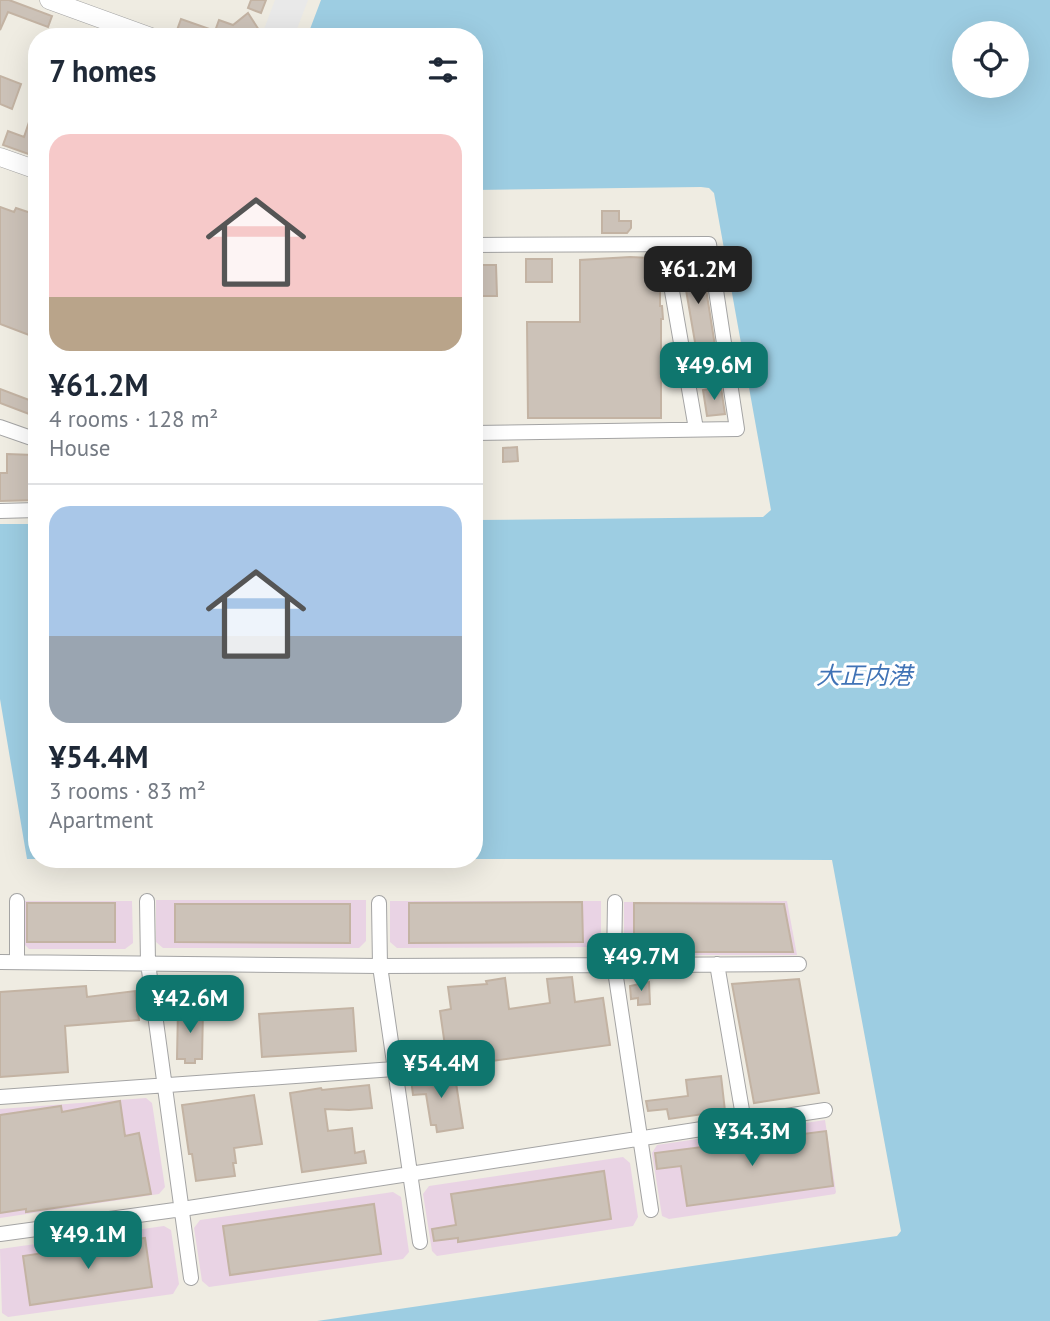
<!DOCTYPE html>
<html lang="en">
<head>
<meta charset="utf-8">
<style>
  body { margin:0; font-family:"PT Sans","Noto Sans JP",sans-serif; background:#f6f6f7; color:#1f2937; height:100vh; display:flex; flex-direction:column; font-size:26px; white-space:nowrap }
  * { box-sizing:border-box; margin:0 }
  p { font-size:23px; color:#747a83 }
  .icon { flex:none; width:38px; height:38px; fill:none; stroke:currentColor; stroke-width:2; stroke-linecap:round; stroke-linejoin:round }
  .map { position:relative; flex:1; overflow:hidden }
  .panel { position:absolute; left:28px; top:28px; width:455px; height:840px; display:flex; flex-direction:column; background:#fff; border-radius:28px; box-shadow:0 7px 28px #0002 }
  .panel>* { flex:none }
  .tools { position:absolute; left:952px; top:21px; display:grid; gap:14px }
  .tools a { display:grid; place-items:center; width:77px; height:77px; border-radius:50%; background:#fff; box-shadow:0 7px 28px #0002; font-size:35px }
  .price { position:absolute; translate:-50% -60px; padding:0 16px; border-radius:14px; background:#0f766e; color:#fff; font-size:23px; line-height:46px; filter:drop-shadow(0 2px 4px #0008) }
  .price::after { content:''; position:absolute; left:50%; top:42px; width:21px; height:16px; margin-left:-10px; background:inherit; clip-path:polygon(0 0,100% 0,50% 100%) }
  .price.selected { background:#222; color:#fff }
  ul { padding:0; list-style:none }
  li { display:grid; align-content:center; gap:14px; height:371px; padding:0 21px }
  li+li { border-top:2px solid #e0e1e3 }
  li span { display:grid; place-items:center; height:217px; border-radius:21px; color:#555 }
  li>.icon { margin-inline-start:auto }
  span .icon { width:126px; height:126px; fill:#fffc; stroke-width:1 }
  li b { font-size:30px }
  h2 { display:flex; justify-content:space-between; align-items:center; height:84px; padding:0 21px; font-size:30px }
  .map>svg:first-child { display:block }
  .industrial { fill:#e9d3e4 }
  .parking { fill:#e9e9e9 }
  .water { fill:#9dcde2; fill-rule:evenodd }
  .building { fill:#ccc2b8; stroke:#c3b3a3; stroke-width:2 }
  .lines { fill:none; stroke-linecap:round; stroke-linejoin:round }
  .minor-casing { stroke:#a4a4a4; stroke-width:16 }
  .tertiary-casing { stroke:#a4a4a4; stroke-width:19 }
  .minor { stroke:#fff; stroke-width:14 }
  .tertiary { stroke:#fff; stroke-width:18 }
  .labels { text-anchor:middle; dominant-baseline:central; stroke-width:6; stroke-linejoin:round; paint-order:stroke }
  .water-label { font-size:24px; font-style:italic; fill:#4073b6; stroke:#fff }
</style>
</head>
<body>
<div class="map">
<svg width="1050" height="1321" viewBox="0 0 1050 1321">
  <rect width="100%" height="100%" fill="#efece2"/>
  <!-- industrial -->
  <path class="industrial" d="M156,900H366V941L359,948H163L156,942Z
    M24,901H132L133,943L125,949H29L25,945Z
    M390,901H601V942L595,947L397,948L390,942Z
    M787,901L797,955H631L624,949V902Z
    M146,1098L152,1103L165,1187L159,1194L0,1218V1109Z
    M825,1120L836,1192L835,1194L669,1219L662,1216L652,1153L657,1145Z
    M623,1157L630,1163L638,1217L633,1226L437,1256L432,1251L423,1194L429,1186Z
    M393,1192L401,1197L409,1252L403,1259L209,1287L202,1281L194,1228L200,1220Z
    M164,1226L171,1230L179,1284L173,1294L8,1317L2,1313L0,1249Z"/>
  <!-- parking -->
  <path class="parking" d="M275,0H308L294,37H261Z"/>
  <!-- water -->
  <path class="water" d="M321,0H1050V1321H317L897,1236L901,1231L832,860L474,859V520L763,517L771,510L714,193L709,188L701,187L474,190V37H307ZM964,33H1017V86H964Z
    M0,524H37V859H27L0,699Z"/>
  <!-- building -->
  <path class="building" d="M0,0H9L52,16L48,27L8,12L0,30Z
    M251,0H266L261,13L248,8Z
    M248,13L259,30L251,37H187L176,33L181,19L215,31L219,20L233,25Z
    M0,76L21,84L12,109L0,104Z
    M35,104H37V157L3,145L8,131L24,137Z
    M0,207L14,212L16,208L37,215V338L0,324Z
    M602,211H619V221H631V228L627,233H602Z
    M630,257L651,258L656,263L657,291H660V306H662L663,319H661V418H528L527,322H580V260Z
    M526,259H552V282H526Z
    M694,259L696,271L703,270L715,346L712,349L701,351L696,348L681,261Z
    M479,265H496L497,296H480Z
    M721,387L725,414L707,416L703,390Z
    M0,389L37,403V417L0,403Z
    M517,447L518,461L503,462V448Z
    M7,454L33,455V459H37V500L0,501V473H7Z
    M582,902L583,942L409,943V903Z
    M27,903H115V942H27Z
    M634,903L784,904L793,952H634Z
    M175,904H350V943L175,942Z
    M572,977L575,1002L603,998L610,1045L448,1067L440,1011L451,1009L448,987L487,984L486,981L505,978L509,1009L550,1003L547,979Z
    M799,979L819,1093L754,1103L732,984Z
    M649,982L650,1004L638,1005V998L631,999L630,986Z
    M86,986L87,997L135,991L139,1020L65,1026L68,1072L0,1077V992Z
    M353,1008L356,1051L262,1057L259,1014Z
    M178,1009H203L202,1059H195V1063H185V1059H177Z
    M454,1070L463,1128L437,1132L436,1125H431L426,1094L413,1095L411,1079Z
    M721,1076L725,1111L669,1119L667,1109L648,1111L646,1101L688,1096L686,1080Z
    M369,1085L372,1108L349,1110L325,1109L328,1131L352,1128L355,1153L364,1151L366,1163L302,1172L290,1093L321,1088L322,1090Z
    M254,1095L262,1144L234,1148L236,1163H233L235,1176L196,1181L192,1154H189L182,1105Z
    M120,1101L125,1136L139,1133L151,1194L26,1212V1209L0,1213V1115L61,1106L62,1112Z
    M826,1131L833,1186L687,1206L681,1166L657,1169L655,1153Z
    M604,1171L611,1219L458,1242V1238L434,1241L432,1229L456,1225L451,1194Z
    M374,1204L381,1254L230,1275L223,1226Z
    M145,1238L152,1287L30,1305L23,1256Z"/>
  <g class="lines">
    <!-- minor casing -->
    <g class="minor-casing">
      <path id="minor" d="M474,245L709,244L737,429L474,433
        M664,245L696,429
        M685,364L727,356
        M0,427L37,440
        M0,511L37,510
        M17,901V962
        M147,901L148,963L191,1278
        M615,902L614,964L651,1210
        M379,903L380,966L420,1242
        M0,962L380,966L799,964
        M717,964L744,1122
        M0,1097L394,1069
        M0,1234L182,1209L825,1110"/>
    </g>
    <!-- tertiary casing -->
    <g class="tertiary-casing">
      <path id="tertiary" d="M49,0L151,37
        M0,157L37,170"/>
    </g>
    <!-- minor -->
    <use href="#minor" class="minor"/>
    <!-- tertiary -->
    <use href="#tertiary" class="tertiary"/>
  </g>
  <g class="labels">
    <!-- water labels -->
    <g class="water-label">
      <text x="864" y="675">大正内港</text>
    </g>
  </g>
</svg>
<div class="tools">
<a><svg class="icon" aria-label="locate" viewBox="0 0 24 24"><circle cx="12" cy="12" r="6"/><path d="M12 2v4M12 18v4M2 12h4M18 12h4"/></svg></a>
</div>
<b class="price selected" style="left:698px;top:306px">¥61.2M</b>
<b class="price" style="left:714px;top:402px">¥49.6M</b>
<b class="price" style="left:641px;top:993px">¥49.7M</b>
<b class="price" style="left:190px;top:1035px">¥42.6M</b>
<b class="price" style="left:441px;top:1100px">¥54.4M</b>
<b class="price" style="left:752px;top:1168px">¥34.3M</b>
<b class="price" style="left:88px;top:1271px">¥49.1M</b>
<section class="panel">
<h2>7 homes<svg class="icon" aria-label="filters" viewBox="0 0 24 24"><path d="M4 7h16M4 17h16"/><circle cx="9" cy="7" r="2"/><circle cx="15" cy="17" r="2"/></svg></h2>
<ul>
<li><span style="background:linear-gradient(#f6c9c9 75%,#b9a48a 0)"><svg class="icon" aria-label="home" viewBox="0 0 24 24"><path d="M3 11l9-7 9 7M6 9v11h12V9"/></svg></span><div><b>¥61.2M</b><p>4 rooms · 128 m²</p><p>House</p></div></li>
<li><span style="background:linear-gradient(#a9c7e8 60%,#9aa5b1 0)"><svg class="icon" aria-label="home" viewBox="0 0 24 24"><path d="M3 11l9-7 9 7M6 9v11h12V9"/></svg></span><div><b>¥54.4M</b><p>3 rooms · 83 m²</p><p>Apartment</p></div></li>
</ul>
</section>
</div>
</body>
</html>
